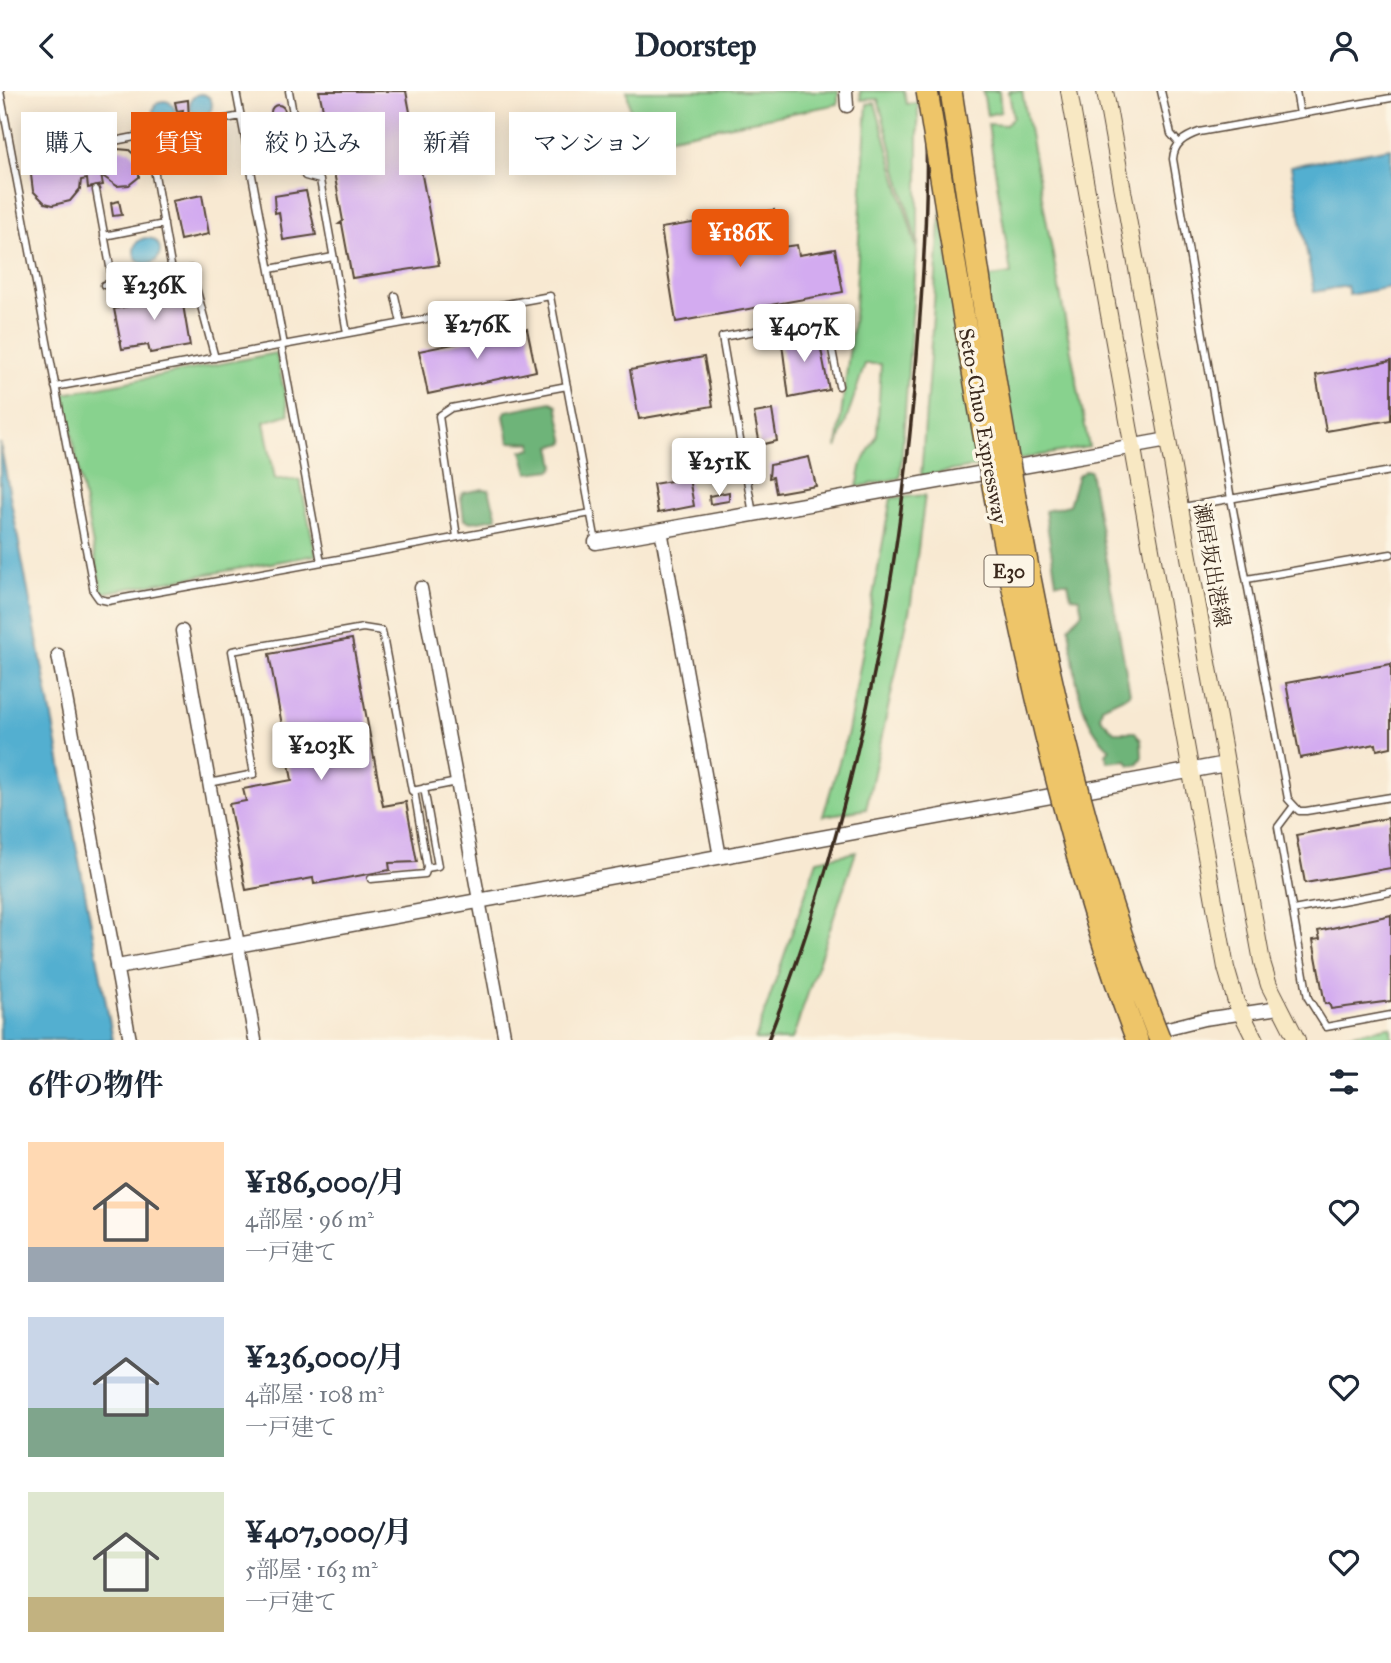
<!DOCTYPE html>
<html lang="ja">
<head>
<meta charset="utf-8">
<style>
  body { margin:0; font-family:"IM FELL Great Primer","Noto Serif JP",serif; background:#f6f6f7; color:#1f2937; height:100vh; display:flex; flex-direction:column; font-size:26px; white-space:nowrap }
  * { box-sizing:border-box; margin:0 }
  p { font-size:23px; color:#747a83 }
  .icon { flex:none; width:38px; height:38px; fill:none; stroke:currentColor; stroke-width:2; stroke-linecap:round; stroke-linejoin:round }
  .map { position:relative; height:949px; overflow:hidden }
  .drawer { display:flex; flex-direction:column; background:#fff; flex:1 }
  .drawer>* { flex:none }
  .top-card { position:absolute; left:21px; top:21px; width:700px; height:63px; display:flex; gap:14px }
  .price { position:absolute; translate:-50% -60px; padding:0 16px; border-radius:7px; background:#fff; color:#222; font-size:23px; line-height:46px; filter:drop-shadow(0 2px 4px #0008) }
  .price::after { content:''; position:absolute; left:50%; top:42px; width:21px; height:16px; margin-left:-10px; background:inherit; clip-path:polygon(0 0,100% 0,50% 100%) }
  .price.current { background:#ea580c; color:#fff }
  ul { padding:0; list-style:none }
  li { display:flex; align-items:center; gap:21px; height:175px; padding:0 28px }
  li span { display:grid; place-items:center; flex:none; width:196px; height:140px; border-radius:0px; color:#555 }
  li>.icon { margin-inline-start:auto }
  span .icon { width:84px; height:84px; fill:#fffc; stroke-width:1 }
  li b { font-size:30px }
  h2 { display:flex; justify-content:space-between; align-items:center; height:84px; padding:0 28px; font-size:30px }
  .chip { padding:0 24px; border-radius:0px; background:#fff; box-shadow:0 4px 18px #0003; font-size:24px; line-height:63px }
  .chip.current { background:#ea580c; color:#fff }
  header { display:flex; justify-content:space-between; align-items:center; height:91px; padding:0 28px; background:#fff; font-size:32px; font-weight:700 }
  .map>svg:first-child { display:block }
  .green { fill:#88d28e; stroke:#627e56; stroke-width:2 }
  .forest { fill:#6eb479; stroke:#546f4c; stroke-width:2 }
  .water { fill:#52afd0; stroke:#466c77; stroke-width:2 }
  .building { fill:#d3abf0 }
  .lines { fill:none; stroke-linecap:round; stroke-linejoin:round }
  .service-casing { stroke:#574739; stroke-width:9 }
  .minor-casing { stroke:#574739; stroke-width:15 }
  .tertiary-casing { stroke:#574739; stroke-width:17 }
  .secondary-casing { stroke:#574739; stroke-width:18 }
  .service { stroke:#fff; stroke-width:6 }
  .minor { stroke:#fff; stroke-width:12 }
  .tertiary { stroke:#fff; stroke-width:14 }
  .secondary { stroke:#f8e8c3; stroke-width:16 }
  .rail { stroke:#3b2a1e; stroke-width:3.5 }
  .motorway-bridge-casing { stroke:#574739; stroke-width:24; stroke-linecap:butt }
  .motorway-bridge { stroke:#eec569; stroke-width:21 }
  .labels { text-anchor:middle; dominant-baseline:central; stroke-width:7; stroke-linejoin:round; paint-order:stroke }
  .shield { fill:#fcf5e5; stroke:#75675a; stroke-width:2 }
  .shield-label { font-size:19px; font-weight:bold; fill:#3b2a1e }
  .street-label { font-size:21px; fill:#3b2a1e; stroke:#fcf5e5 }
</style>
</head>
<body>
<header><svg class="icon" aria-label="back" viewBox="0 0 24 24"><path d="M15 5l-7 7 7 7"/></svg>Doorstep<svg class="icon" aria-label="person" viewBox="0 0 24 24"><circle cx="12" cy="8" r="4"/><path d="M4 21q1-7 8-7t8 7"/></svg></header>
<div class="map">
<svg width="1391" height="949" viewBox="0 0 1391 949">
  <rect width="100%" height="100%" fill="#fcf5e5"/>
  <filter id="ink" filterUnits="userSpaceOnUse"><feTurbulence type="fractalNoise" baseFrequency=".0143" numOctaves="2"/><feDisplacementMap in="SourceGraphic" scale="14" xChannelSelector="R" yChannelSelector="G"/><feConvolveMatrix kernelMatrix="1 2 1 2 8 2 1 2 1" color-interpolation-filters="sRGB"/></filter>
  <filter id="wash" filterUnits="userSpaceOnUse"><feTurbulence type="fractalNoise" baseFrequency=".00686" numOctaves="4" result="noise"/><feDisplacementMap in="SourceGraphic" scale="28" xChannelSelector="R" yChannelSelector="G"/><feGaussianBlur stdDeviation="1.57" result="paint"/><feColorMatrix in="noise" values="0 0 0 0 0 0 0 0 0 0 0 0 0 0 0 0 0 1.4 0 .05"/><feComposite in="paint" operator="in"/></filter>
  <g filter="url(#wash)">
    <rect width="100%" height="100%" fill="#f8e9d2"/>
    <!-- green -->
    <path class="green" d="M627,0H838V13L636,53Z
      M860,0H904L907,13L918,12V156L878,8L861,9Z
      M983,0H999L1001,21L987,24Z
      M1009,0H1022L1089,356L921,385L941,118L952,192L1011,183L988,33L1006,34L1013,26Z
      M875,12L917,160L900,387L857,396L862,372L877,344L881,273H865L837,357L855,215L867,13Z
      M276,262L289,323L264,331L275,388L300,389L316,464L102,502L64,303Z
      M925,404L911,512L866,718L823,725L848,641L891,407Z
      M856,761L792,949H755L817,769Z
      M1388,936H1391V949H1322Z"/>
    <!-- forest -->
    <path class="forest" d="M551,311L557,314L565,352L551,355L555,375L552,379L528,382L522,360L532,357V352L509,351L504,325L506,320Z
      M1086,379L1090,380L1130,603L1102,616L1100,626L1114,641H1135L1141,649L1142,666L1137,673L1130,674L1127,669L1108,671L1106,663L1110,658C1076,628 1075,579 1069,536L1082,521L1079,507L1071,506L1068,491H1056L1045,420L1069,414L1078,385Z
      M483,398L489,399L497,427L472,431L464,429L461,406L463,402Z"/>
    <!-- water -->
    <path class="water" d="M190 14a11 11 0 1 1 22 0a11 11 0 1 1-22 0Z
      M153 21a11 11 0 1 1 22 0a11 11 0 1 1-22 0Z
      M1391,57V196L1349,204L1347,195L1314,201L1291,75Z
      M134 160a13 13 0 1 1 26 0a13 13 0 1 1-26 0Z
      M0,352L113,949H0Z"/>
    <g id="blocks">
      <!-- building -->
      <path class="building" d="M319,0H406L439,174L352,187L342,133H339L343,130L323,21L319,22L323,18Z
        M188,9L189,29H182L183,19L177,20L175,11Z
        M271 21a7 7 0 1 1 14 0a7 7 0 1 1-14 0Z
        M117,58L129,59L139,68V86L129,94L117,95L101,84L103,94L88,97L87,88L81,89L80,98L70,110L53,114L45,112L33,100L31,84L34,76L47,65H63L74,71L106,66Z
        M285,64L286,74L276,76L274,66Z
        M306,100L316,144L283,149L279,121L275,122L274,105Z
        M202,104L209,143L180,149L172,110Z
        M119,110L122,124L113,125L111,112Z
        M774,119L776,133L771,136H757L756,130L746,132L751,160L797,154L799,164L835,158L843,201L676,231L661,137Z
        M180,196L190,255L150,262L148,254L122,258L114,218L139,213L137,204L146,202L145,200L149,202Z
        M527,238L536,280L428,303L419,260Z
        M817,238L829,299L789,307L781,245Z
        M704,266L713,315L639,328L630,279Z
        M1391,270V329L1326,340L1316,284Z
        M772,319L777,350L760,354L754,322Z
        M809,366L816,395L776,402L773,386L769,387L770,374Z
        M689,387L694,415L658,422L653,393Z
        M729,401V410L710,413L709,405Z
        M352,548L383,715L406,711L417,771L389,772L390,779L314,793L313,787L246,799L229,713L246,710L243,698L292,689L269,563Z
        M1391,573V656L1377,659L1376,653L1300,667L1286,592Z
        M1388,727L1391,777L1305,792L1296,744Z
        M1391,824V910L1331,918L1329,912L1325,913L1313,849L1320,848L1318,840Z"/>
    </g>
  </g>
  <g filter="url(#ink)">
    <use href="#blocks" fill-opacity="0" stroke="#574739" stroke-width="2"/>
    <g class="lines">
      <!-- service casing -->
      <g class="service-casing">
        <path id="service" d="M0,0L94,501L99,508L108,510L591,422
          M236,0L284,254
          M289,0L296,39
          M1161,0L1171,43L1179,52
          M1296,0L1300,23
          M1391,7L1199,41C1185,46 1174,52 1173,68L1231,408L1288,708L1299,720H1306L1391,706
          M148,44L172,180
          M245,48L296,39L305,85L320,89L347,242
          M91,64L89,55L241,25
          M96,99L113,192
          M104,145L164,133
          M270,178L333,166
          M121,190L124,210
          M104,194L191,178L215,267
          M395,205L401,232
          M281,254L321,471
          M55,296L550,205L596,451
          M1183,416L1391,380
          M753,423L722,246L826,227L839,295
          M457,446L439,325L451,317L567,295
          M1247,488L1391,463
          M209,692L254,683L232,560L363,537L382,540L412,700L457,691
          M414,699L427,777L438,775L424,697
          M1293,716L1278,736L1308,907L1326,936L1391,924
          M371,788L425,783L427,777
          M1293,819L1391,801"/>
      </g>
      <!-- minor casing -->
      <g class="minor-casing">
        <path id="minor" d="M846,0L847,15
          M661,439L720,766
          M421,497L505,949
          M182,540L255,949
          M58,564L130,949
          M1152,941L1204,928L1279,917"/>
      </g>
      <!-- tertiary casing -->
      <g class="tertiary-casing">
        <path id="tertiary" d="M596,451L1168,349
          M117,876L1226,673"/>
      </g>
      <!-- secondary casing -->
      <g class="secondary-casing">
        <path id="secondary" d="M1069,0L1226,877L1236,911L1255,949
          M1105,0L1262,871L1269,894L1297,949"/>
      </g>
      <!-- service -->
      <use href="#service" class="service"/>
      <!-- minor -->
      <use href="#minor" class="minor"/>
      <!-- tertiary -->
      <use href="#tertiary" class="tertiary"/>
      <!-- secondary -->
      <use href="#secondary" class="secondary"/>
      <!-- rail -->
      <path class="rail" d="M768,949C854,729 899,499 917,264C924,176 930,88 924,0"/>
      <!-- motorway-bridge casing -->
      <g class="motorway-bridge-casing">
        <path id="motorway-bridge" d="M927,0C967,243 1002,489 1067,727C1087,802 1109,877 1137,949
          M951,0C1000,317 1040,650 1160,949"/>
      </g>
      <!-- motorway-bridge -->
      <use href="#motorway-bridge" class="motorway-bridge"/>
    </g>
  </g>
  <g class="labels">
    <!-- shield labels -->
    <rect class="shield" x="984.5" y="464.5" width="49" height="31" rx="5"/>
    <g class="shield-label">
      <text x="1009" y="480">E30</text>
    </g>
    <!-- street labels -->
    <g class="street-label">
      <text transform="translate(983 335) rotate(80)">Seto-Chuo Expressway</text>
      <text transform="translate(1212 474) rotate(80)">瀬居坂出港線</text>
    </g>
  </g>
</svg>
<b class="price current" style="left:740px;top:178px">¥186K</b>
<b class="price" style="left:154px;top:231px">¥236K</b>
<b class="price" style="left:477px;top:270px">¥276K</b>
<b class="price" style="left:804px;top:273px">¥407K</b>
<b class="price" style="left:719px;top:407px">¥251K</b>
<b class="price" style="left:321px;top:691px">¥203K</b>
<div class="top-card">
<a class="chip">購入</a>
<a class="chip current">賃貸</a>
<a class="chip">絞り込み</a>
<a class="chip">新着</a>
<a class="chip">マンション</a>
</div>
</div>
<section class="drawer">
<h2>6件の物件<svg class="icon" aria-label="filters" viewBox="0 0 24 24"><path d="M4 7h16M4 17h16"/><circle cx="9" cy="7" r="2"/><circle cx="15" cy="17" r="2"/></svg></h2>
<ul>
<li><span style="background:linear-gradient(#ffd9b3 75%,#9aa5b1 0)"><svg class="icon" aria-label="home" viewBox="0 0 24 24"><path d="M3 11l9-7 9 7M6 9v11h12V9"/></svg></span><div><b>¥186,000/月</b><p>4部屋 · 96 m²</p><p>一戸建て</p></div><svg class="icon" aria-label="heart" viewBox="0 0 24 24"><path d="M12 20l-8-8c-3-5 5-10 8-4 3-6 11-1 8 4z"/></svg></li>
<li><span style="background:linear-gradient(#c9d6e8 65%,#7fa58c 0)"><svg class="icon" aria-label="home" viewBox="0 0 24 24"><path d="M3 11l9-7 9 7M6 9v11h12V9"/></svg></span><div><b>¥236,000/月</b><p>4部屋 · 108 m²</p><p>一戸建て</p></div><svg class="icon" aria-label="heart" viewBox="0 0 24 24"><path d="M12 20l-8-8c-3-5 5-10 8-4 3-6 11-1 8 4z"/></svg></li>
<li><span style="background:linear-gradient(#dfe7d0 75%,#c2b280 0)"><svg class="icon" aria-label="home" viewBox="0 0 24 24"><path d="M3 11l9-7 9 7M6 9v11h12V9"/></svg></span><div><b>¥407,000/月</b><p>5部屋 · 163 m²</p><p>一戸建て</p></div><svg class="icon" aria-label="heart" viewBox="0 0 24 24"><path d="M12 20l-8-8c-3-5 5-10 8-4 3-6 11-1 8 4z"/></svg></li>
</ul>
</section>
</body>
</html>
